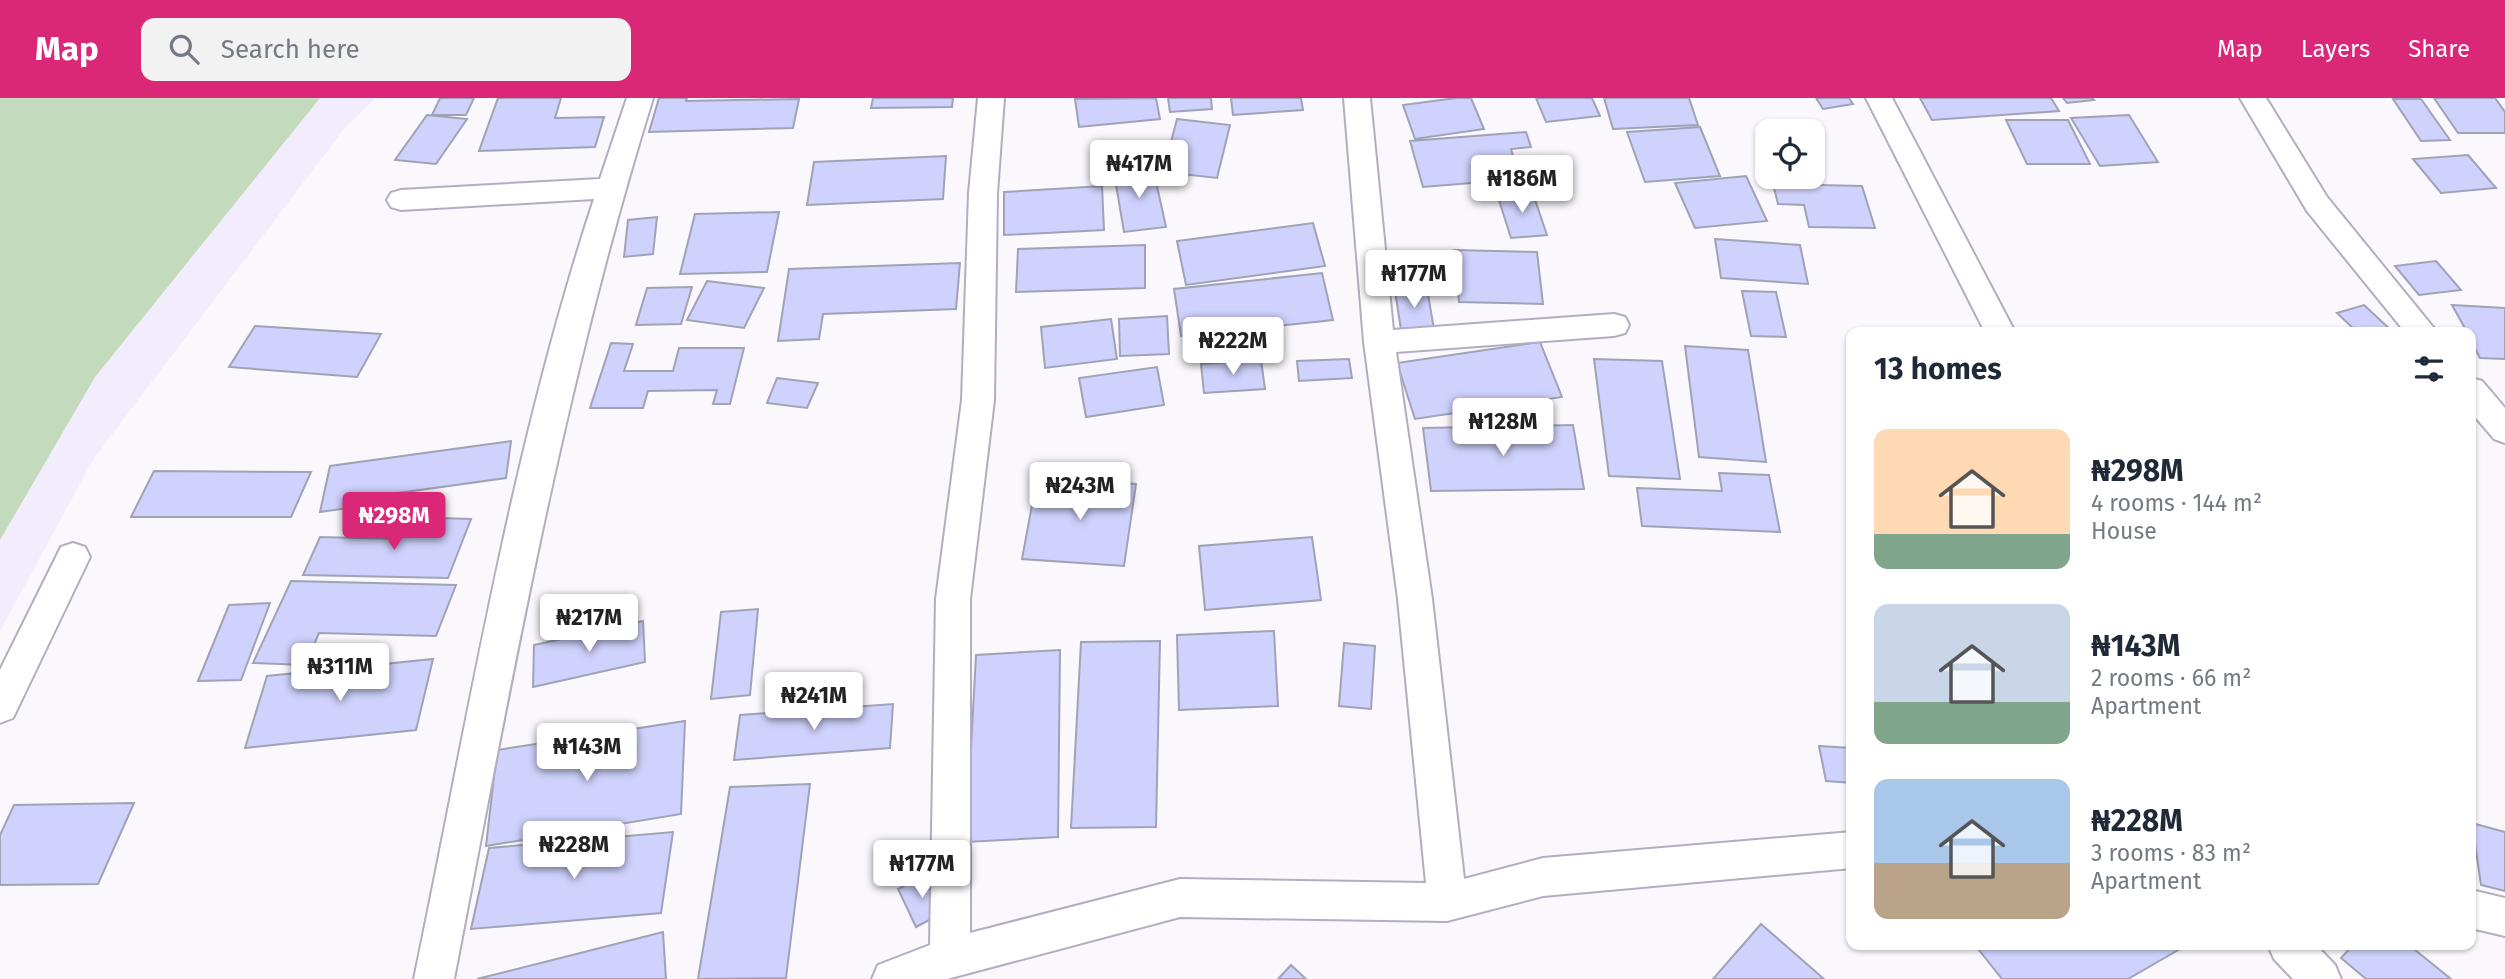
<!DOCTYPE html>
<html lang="en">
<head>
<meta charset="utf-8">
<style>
  body { margin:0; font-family:"Fira Sans",sans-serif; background:#f2f2f3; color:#1f2937; height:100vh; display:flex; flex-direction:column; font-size:26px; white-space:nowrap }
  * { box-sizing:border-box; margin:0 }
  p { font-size:23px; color:#747a83 }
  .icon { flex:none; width:38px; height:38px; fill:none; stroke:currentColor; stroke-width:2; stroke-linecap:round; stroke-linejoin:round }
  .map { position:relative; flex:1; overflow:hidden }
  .sheet { position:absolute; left:1846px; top:229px; width:630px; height:623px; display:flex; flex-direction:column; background:#fff; border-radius:14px; box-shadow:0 2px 5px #0004 }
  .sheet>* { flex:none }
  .tools { position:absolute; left:1755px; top:21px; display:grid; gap:14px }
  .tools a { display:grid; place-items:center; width:70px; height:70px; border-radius:14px; background:#fff; box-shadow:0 2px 5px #0004; font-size:35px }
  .price { position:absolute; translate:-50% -60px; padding:0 16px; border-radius:7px; background:#fff; color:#222; font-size:23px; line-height:46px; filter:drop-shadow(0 2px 4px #0008) }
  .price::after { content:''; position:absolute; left:50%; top:42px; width:21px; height:16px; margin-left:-10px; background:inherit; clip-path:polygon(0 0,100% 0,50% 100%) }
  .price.selected { background:#db2777; color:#fff }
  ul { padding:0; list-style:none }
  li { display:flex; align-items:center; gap:21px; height:175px; padding:0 28px }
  li span { display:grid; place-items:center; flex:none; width:196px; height:140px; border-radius:14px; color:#555 }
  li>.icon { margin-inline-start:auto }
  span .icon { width:84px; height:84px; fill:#fffc; stroke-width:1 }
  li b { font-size:30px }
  h2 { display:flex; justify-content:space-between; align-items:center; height:84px; padding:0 28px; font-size:30px }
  header { display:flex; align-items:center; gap:42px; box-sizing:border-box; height:98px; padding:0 35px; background:#db2777; color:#fff }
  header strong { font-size:33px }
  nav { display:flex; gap:38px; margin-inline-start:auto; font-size:24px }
  .search { width:490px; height:63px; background:#f2f2f3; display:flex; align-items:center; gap:18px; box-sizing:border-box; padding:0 24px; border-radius:14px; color:#747a83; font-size:26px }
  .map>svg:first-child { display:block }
  .built { fill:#f2ecfd }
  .green { fill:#c3dabc }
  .building { fill:#cfd2fc; stroke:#a0a2b6; stroke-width:2 }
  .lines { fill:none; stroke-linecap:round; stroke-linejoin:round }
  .minor-casing { stroke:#b4adc1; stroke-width:4 }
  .minor { fill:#fff; fill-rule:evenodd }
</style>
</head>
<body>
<header>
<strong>Map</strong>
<div class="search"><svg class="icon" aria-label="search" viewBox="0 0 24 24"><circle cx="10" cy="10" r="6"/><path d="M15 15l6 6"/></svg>Search here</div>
<nav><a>Map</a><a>Layers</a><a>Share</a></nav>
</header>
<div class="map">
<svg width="2505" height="881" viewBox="0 0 2505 881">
  <rect width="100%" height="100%" fill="#faf8fc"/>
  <!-- built -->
  <path class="built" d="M0,0H376L347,27L94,360L0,533Z"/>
  <!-- green -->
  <path class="green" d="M0,0H320L95,279L0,442Z"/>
  <!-- building -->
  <path class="building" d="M440,0H474L466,17H432Z
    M498,0H561L555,20L604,19L595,49L479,53Z
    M659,0H687L686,3L799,1L793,30L649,34Z
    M873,0H953L952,9L871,10Z
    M1156,0L1160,21L1079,29L1075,1Z
    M1168,0H1211L1212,11L1170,14Z
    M1231,0H1301L1303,12L1233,17Z
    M1456,0H1471L1484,31L1415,41L1403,7Z
    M1536,0H1592L1600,18L1546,24Z
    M1604,0H1689L1698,27L1613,31Z
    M1816,0H1849L1853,6L1823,11Z
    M1920,0H2051L2059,13L1932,22Z
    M2063,0H2092L2094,2L2067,5Z
    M2434,0H2495L2505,14V35H2458Z
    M2393,1H2421L2450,42L2421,43Z
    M427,17L467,21L436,66L395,62Z
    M2129,17L2158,64L2100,68L2071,20Z
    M1177,21L1230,27L1217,80L1163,74Z
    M2006,22H2068L2090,66H2027Z
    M1700,29L1720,78L1645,84L1627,34Z
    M1526,34L1531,49L1511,51L1520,81L1423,89L1410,43Z
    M2468,57L2496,90L2441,95L2413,61Z
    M946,58L943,101L807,107L814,64Z
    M1153,70L1166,129L1124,134L1114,75Z
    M1746,78L1767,123L1695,130L1675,85Z
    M1773,86L1862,88L1875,130L1809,129L1804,107L1778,106Z
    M1102,88L1104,132L1004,137V94Z
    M1532,93L1547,137L1511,140L1497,96Z
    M779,114L767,174L680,176L695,116Z
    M657,119L653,156L624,159L628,122Z
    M1313,125L1325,168L1186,187L1177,143Z
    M1715,141L1800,147L1808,186L1721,180Z
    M1145,147V190L1016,194L1018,151Z
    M1454,152L1537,154L1543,206L1459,204Z
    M2436,163L2461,192L2419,197L2395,168Z
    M960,165L956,211L823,216L819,241L778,243L789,171Z
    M1322,175L1333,222L1181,238L1174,191Z
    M707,183L764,190L744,230L687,222Z
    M692,189L681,226L636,227L647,190Z
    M1427,191L1434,231L1401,232L1395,193Z
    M1742,193L1776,194L1786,239L1751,238Z
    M2364,207L2393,234H2357L2337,215Z
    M2452,207L2505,210V261L2480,260L2471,243V234H2467Z
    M1167,218L1169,256L1120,258L1119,221Z
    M1111,221L1117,261L1045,270L1041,229Z
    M255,228L381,236L357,279L229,269Z
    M1540,244L1562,299L1415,321L1397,265Z
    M611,245L633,246L624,273H673L679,250H744L730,306H713L717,292L648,293L643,310H590Z
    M1685,248L1748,252L1766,364L1699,359Z
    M1349,261L1352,280L1299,283L1297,263Z
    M1594,261L1662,263L1680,381L1609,378Z
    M1261,262L1265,291L1204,295L1201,266Z
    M1157,269L1164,307L1086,319L1079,280Z
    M777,280L818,285L807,310L767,305Z
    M1573,327L1584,391L1431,393L1423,330Z
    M511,343L506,380L384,397L383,405L320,414L330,368Z
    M154,373L311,374L291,419H131Z
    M1719,375L1769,377L1780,434L1642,428L1637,390L1722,393Z
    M1037,380L1136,386L1124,468L1022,461Z
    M408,419L471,421L448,480L303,477L320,439L398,441Z
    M1312,439L1321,502L1205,512L1199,448Z
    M291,483L456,487L436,538L319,535L305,567L253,565Z
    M270,505L241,582L198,583L229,507Z
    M758,511L750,597L711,601L721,514Z
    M643,523L645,564L533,589L534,547Z
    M1274,533L1278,608L1179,612L1177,537Z
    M1160,543L1156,729L1071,730L1081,544Z
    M1344,545L1375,548L1371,611L1339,608Z
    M1060,552L1058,739L966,744L976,557Z
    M433,561L416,632L245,650L267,578Z
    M893,606L890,650L734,662L740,617Z
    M685,623L681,716L486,748L497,652Z
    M1819,648L1852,650V685L1826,683Z
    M810,686L786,880L698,881L730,689Z
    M134,705L98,786L0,787V737L14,707Z
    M2472,725L2505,734V793L2481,787Z
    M673,734L661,815L471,831L489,750Z
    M928,775L946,813L916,829L898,791Z
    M1761,826L1824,881H1713Z
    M663,834L666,881H477Z
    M1988,847H2184L2185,848L2128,881H2002L1979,852Z
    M2353,847H2409L2451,881H2366L2341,860Z
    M1291,867L1306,881H1278Z"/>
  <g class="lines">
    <!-- minor casing -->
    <g class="minor-casing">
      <path id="minor" d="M627,0H653C563,289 511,585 454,881H414C468,622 511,353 594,101L401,112L391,109L387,102L391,95L401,92L600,81Z
        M978,0H1004L997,95L994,302L970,501V835L1180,781L1426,785L1398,501L1364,244L1344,0H1370L1393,232L1614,216L1625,219L1629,227L1625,235L1614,238L1396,254L1432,501L1464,781L1543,760L1852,734V770L1543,798L1447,823L1180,819L947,881H872L878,867L930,847L936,501L962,302L969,95Z
        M1866,0H1892L2015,234H1985Z
        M2240,0H2266L2327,99L2437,234H2405L2307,113Z
        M2471,280L2482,283L2505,310V345L2494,341L2471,314Z
        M73,445L85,449L90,459L13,620L0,625V572L61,449Z
        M2471,792L2505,800V838L2471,830Z
        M2268,847H2316L2335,867L2341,881H2293L2274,861Z"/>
    </g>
    <!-- minor -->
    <use href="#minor" class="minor"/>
  </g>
</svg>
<div class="tools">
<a><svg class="icon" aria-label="locate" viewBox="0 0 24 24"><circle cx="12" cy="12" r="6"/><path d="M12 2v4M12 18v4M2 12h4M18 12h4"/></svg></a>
</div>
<b class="price" style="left:1139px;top:102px">₦417M</b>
<b class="price" style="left:1522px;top:117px">₦186M</b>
<b class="price" style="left:1414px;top:212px">₦177M</b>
<b class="price" style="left:1233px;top:279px">₦222M</b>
<b class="price" style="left:1503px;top:360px">₦128M</b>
<b class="price" style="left:1080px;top:424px">₦243M</b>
<b class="price selected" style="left:394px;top:454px">₦298M</b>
<b class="price" style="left:589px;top:556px">₦217M</b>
<b class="price" style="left:340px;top:605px">₦311M</b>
<b class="price" style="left:814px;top:634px">₦241M</b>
<b class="price" style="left:587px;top:685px">₦143M</b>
<b class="price" style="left:574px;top:783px">₦228M</b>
<b class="price" style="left:922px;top:802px">₦177M</b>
<section class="sheet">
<h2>13 homes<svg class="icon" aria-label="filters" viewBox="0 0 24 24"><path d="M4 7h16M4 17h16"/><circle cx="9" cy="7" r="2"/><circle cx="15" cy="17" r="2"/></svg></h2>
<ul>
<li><span style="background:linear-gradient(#ffd9b3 75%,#7fa58c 0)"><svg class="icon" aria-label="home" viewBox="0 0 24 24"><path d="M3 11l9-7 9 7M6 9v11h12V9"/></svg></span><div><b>₦298M</b><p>4 rooms · 144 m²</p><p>House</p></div></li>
<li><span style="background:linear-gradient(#c9d6e8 70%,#7fa58c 0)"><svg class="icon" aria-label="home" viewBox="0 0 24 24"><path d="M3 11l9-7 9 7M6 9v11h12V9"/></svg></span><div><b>₦143M</b><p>2 rooms · 66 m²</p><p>Apartment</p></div></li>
<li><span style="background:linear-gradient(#a9c7e8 60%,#b9a48a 0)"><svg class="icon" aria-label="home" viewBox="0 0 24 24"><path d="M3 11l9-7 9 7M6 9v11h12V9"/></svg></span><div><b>₦228M</b><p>3 rooms · 83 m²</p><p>Apartment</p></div></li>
</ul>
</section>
</div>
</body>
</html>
